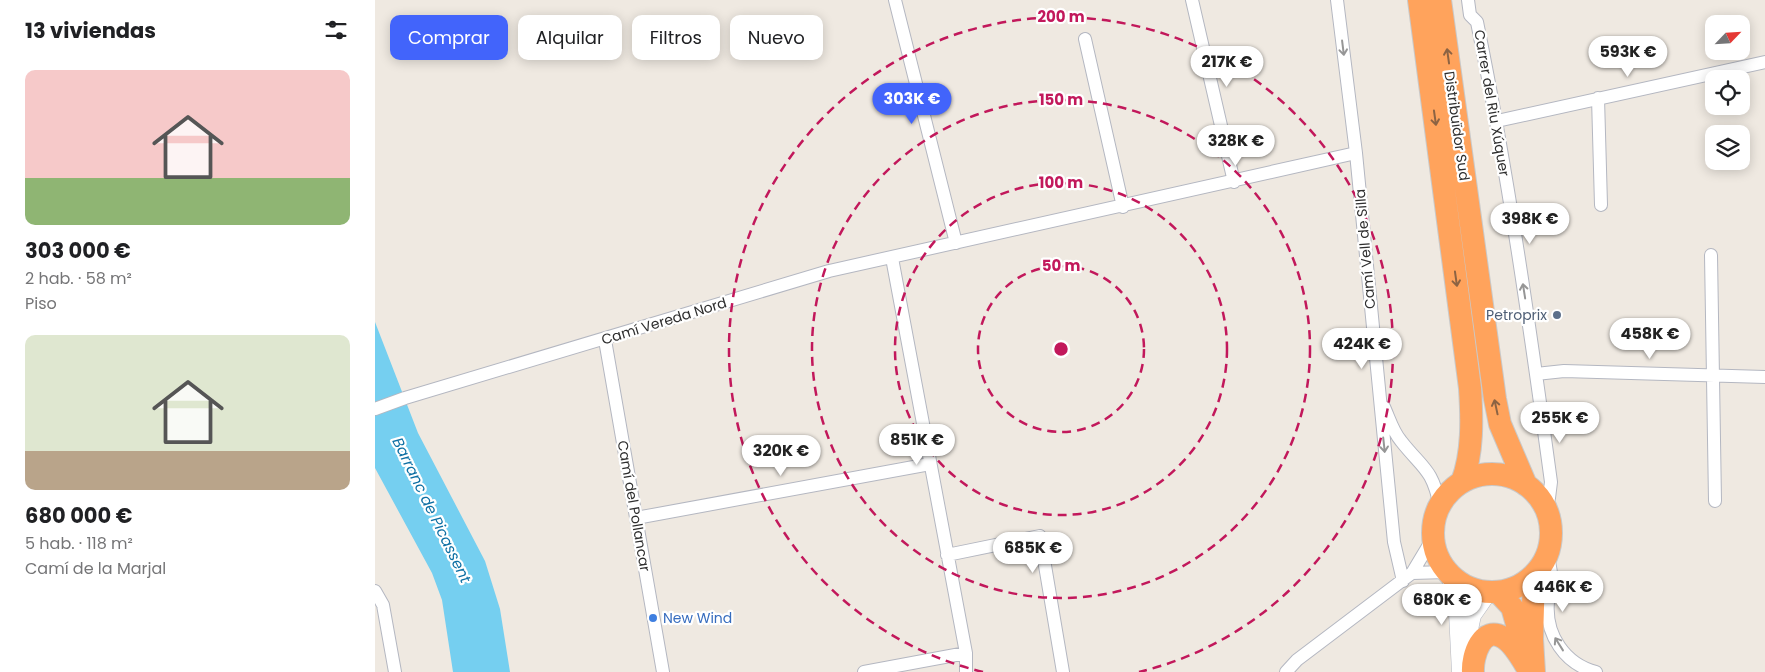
<!DOCTYPE html>
<html lang="es">
<head>
<meta charset="utf-8">
<style>
  body { margin:0; font-family:Poppins,sans-serif; background:#f6f6f6; color:#202124; height:100vh; display:flex; flex-direction:column; font-size:19px; white-space:nowrap }
  * { box-sizing:border-box; margin:0 }
  p { font-size:16px; color:#757577 }
  .icon { flex:none; width:28px; height:28px; fill:none; stroke:currentColor; stroke-width:2; stroke-linecap:round; stroke-linejoin:round }
  .map { position:relative; flex:1; overflow:hidden }
  .side { display:flex; flex-direction:column; background:#fff; width:375px }
  .side>* { flex:none }
  .banner { position:absolute; left:15px; top:15px; width:475px; height:45px; display:flex; gap:10px }
  .needle { width:32px; rotate:65deg }
  .buttons { position:absolute; left:1330px; top:15px; display:grid; gap:10px }
  .buttons a { display:grid; place-items:center; width:45px; height:45px; border-radius:10px; background:#fff; box-shadow:0 2px 12px #0003; font-size:25px }
  .price { position:absolute; translate:-50% -42px; padding:0 11px; border-radius:18px; background:#fff; color:#222; font-size:16px; line-height:32px; filter:drop-shadow(0 1px 2px #0008) }
  .price::after { content:''; position:absolute; left:50%; top:30px; width:15px; height:11px; margin-left:-8px; background:inherit; clip-path:polygon(0 0,100% 0,50% 100%) }
  .price.on { background:#4264fb; color:#fff }
  ul { padding:0; list-style:none }
  li { display:grid; align-content:center; gap:10px; height:265px; padding:0 25px }
  li span { display:grid; place-items:center; height:155px; border-radius:10px; color:#555 }
  li>.icon { margin-inline-start:auto }
  span .icon { width:90px; height:90px; fill:#fffc; stroke-width:1 }
  li b { font-size:21px }
  h2 { display:flex; justify-content:space-between; align-items:center; height:60px; padding:0 25px; font-size:21px }
  .pill { padding:0 18px; border-radius:10px; background:#fff; box-shadow:0 2px 12px #0003; font-size:18px; line-height:45px }
  .pill.on { background:#4264fb; color:#fff }
  main { display:flex; flex:1; min-height:0 }
  .map>svg:first-child { display:block }
  .water { fill:#75cff0 }
  .lines { fill:none; stroke-linecap:round; stroke-linejoin:round }
  .street-casing { stroke:#b4b7c1; stroke-width:14 }
  .secondary-casing { stroke:#b4b7c1; stroke-width:19 }
  .highway-casing { stroke:#c9c9c9; stroke-width:24 }
  .street { stroke:#fff; stroke-width:12 }
  .secondary { stroke:#fff; stroke-width:18 }
  .highway { stroke:#ffa35c; stroke-width:22 }
  .oneway { stroke:#969696 }
  .oneway2 { stroke:#8c6343 }
  .ring { fill:none; stroke:#c2185b; stroke-width:2.5; stroke-dasharray:9 6 }
  .service-dot { fill:#5c6f8a; stroke:#fff; stroke-width:2 }
  .shop-dot { fill:#3f7fe0; stroke:#fff; stroke-width:2 }
  .labels { text-anchor:middle; dominant-baseline:central; stroke-width:4.5; stroke-linejoin:round; paint-order:stroke }
  .street-label { font-size:14px; fill:#2e2e2e; stroke:#fff }
  .service-label { font-size:14px; fill:#4e5e75; stroke:#fff; text-anchor:end }
  .shop-label { font-size:14px; fill:#366cbe; stroke:#fff; text-anchor:start }
  .water-label { font-size:15px; font-style:italic; fill:#0d6fa3; stroke:#fff }
  .centre { fill:#c2185b; stroke:#fff; stroke-width:2.5 }
  .ring-label { font-size:15px; text-anchor:middle; font-weight:bold; fill:#c2185b; stroke:#fff; stroke-width:4.5; stroke-linejoin:round; paint-order:stroke }
</style>
</head>
<body>
<main>
<section class="side">
<h2>13 viviendas<svg class="icon" aria-label="filters" viewBox="0 0 24 24"><path d="M4 7h16M4 17h16"/><circle cx="9" cy="7" r="2"/><circle cx="15" cy="17" r="2"/></svg></h2>
<ul>
<li><span style="background:linear-gradient(#f6c9c9 70%,#8fb573 0)"><svg class="icon" aria-label="home" viewBox="0 0 24 24"><path d="M3 11l9-7 9 7M6 9v11h12V9"/></svg></span><div><b>303 000 €</b><p>2 hab. · 58 m²</p><p>Piso</p></div></li>
<li><span style="background:linear-gradient(#dfe7d0 75%,#b9a48a 0)"><svg class="icon" aria-label="home" viewBox="0 0 24 24"><path d="M3 11l9-7 9 7M6 9v11h12V9"/></svg></span><div><b>680 000 €</b><p>5 hab. · 118 m²</p><p>Camí de la Marjal</p></div></li>
</ul>
</section>
<div class="map">
<svg width="1390" height="672" viewBox="0 0 1390 672">
  <rect width="100%" height="100%" fill="#efe9e1"/>
  <!-- water -->
  <path class="water" d="M0,322L43,433L110,561L125,609L135,672H78L67,600L57,573L0,468Z"/>
  <g class="lines">
    <!-- street casing -->
    <g class="street-casing">
      <path id="street" d="M520,0L581,243
        M817,0L859,182
        M962,0L981,153L1019,542L1028,581
        M1093,0L1095,15L1102,22C1133,174 1155,328 1176,482L1174,498L1169,505
        M710,39L748,207
        M1223,98L1226,205
        M1122,121L1390,62
        M1336,255L1340,501
        M517,258L591,653V672
        M230,340L288,672
        M1161,374L1189,371L1390,377
        M1009,407C1014,418 1018,432 1026,441C1048,469 1057,468 1065,506
        M0,409L30,398L454,271L981,153
        M261,518L555,464
        M1058,538L1037,573L1072,572
        M572,555L665,536L688,672
        M1172,557C1179,573 1175,585 1173,602C1170,635 1190,664 1221,672
        M0,591L8,605L20,672
        M489,672L591,653
        M911,672L922,660L1037,573"/>
    </g>
    <!-- secondary casing -->
    <g class="secondary-casing">
      <path id="secondary" d="M1076,576L1083,613L1086,672
        M1091,644L1097,615L1113,592"/>
    </g>
    <!-- highway casing -->
    <g class="highway-casing">
      <path id="highway" d="M1044,0L1095,388C1097,419 1098,453 1087,482
        M1065,0L1120,399L1125,424L1151,485
        M1058 533a59 59 0 1 1 118 0a59 59 0 1 1-118 0Z
        M1123,592L1137,607L1149,649
        M1098,672C1097,656 1107,624 1129,638C1139,644 1147,659 1153,669
        M1159,672L1157,639L1159,575"/>
    </g>
    <!-- street -->
    <use href="#street" class="street"/>
    <!-- secondary -->
    <use href="#secondary" class="secondary"/>
    <!-- highway -->
    <use href="#highway" class="highway"/>
  </g>
  <!-- one-way arrows -->
  <defs><path id="oneway-shaft" d="M-6 0H5M1.5-3L5.5 0L1.5 3" fill="none" stroke-width="1.6" stroke-linecap="round" stroke-linejoin="round" transform="scale(1.25)"/></defs>
  <g class="oneway">
    <use href="#oneway-shaft" transform="translate(968 48) rotate(83)"/>
    <use href="#oneway-shaft" transform="translate(1149 291) rotate(-99)"/>
    <use href="#oneway-shaft" transform="translate(1009 445) rotate(84)"/>
    <use href="#oneway-shaft" transform="translate(1184 644) rotate(-122)"/>
  </g>
  <g class="oneway2">
    <use href="#oneway-shaft" transform="translate(1073 56) rotate(-98)"/>
    <use href="#oneway-shaft" transform="translate(1060 118) rotate(82)"/>
    <use href="#oneway-shaft" transform="translate(1081 279) rotate(82)"/>
    <use href="#oneway-shaft" transform="translate(1121 407) rotate(-102)"/>
  </g>
  <!-- distance rings -->
  <g class="ring">
    <circle cx="686" cy="349" r="83"/>
    <circle cx="686" cy="349" r="166"/>
    <circle cx="686" cy="349" r="249"/>
    <path d="M608 672A332 332 0 1 1 764 672"/>
  </g>
  <!-- markers -->
  <circle class="service-dot" cx="1182" cy="315" r="5"/>
  <circle class="shop-dot" cx="278" cy="618" r="5"/>
  <g class="labels">
    <!-- street labels -->
    <g class="street-label">
      <text transform="translate(1117 103) rotate(80)">Carrer del Riu Xúquer</text>
      <text transform="translate(1082 126) rotate(82)">Distribuïdor Sud</text>
      <text transform="translate(990 249) rotate(-95)">Camí Vell de Silla</text>
      <text transform="translate(289 321) rotate(-17)">Camí Vereda Nord</text>
      <text transform="translate(259 506) rotate(80)">Camí del Pollancar</text>
    </g>
    <!-- service labels -->
    <g class="service-label">
      <text x="1172" y="315">Petroprix</text>
    </g>
    <!-- shop labels -->
    <g class="shop-label">
      <text x="288" y="618">New Wind</text>
    </g>
    <!-- water labels -->
    <g class="water-label">
      <text transform="translate(57 510) rotate(64)">Barranc de Picassent</text>
    </g>
  </g>
  <circle cx="686" cy="349" r="8" class="centre"/>
  <g class="ring-label">
    <text x="686" y="22">200 m</text>
    <text x="686" y="105">150 m</text>
    <text x="686" y="188">100 m</text>
    <text x="686" y="271">50 m</text>
  </g>
</svg>
<div class="buttons">
<a><svg class="needle" viewBox="-14 -14 28 28"><path d="M0-13l5 13h-10z" fill="#e53935"/><path d="M0 13l5-13h-10z" fill="#757577"/></svg></a>
<a><svg class="icon" aria-label="locate" viewBox="0 0 24 24"><circle cx="12" cy="12" r="6"/><path d="M12 2v4M12 18v4M2 12h4M18 12h4"/></svg></a>
<a><svg class="icon" aria-label="layers" viewBox="0 0 24 24"><path d="M12 4l9 5-9 5-9-5zM3 14l9 5 9-5"/></svg></a>
</div>
<b class="price" style="left:1253px;top:78px">593K €</b>
<b class="price" style="left:852px;top:88px">217K €</b>
<b class="price on" style="left:537px;top:125px">303K €</b>
<b class="price" style="left:861px;top:167px">328K €</b>
<b class="price" style="left:1155px;top:245px">398K €</b>
<b class="price" style="left:1275px;top:360px">458K €</b>
<b class="price" style="left:987px;top:370px">424K €</b>
<b class="price" style="left:1185px;top:444px">255K €</b>
<b class="price" style="left:542px;top:466px">851K €</b>
<b class="price" style="left:406px;top:477px">320K €</b>
<b class="price" style="left:658px;top:574px">685K €</b>
<b class="price" style="left:1188px;top:613px">446K €</b>
<b class="price" style="left:1067px;top:626px">680K €</b>
<div class="banner">
<a class="pill on">Comprar</a>
<a class="pill">Alquilar</a>
<a class="pill">Filtros</a>
<a class="pill">Nuevo</a>
</div>
</div>
</main>
</body>
</html>
